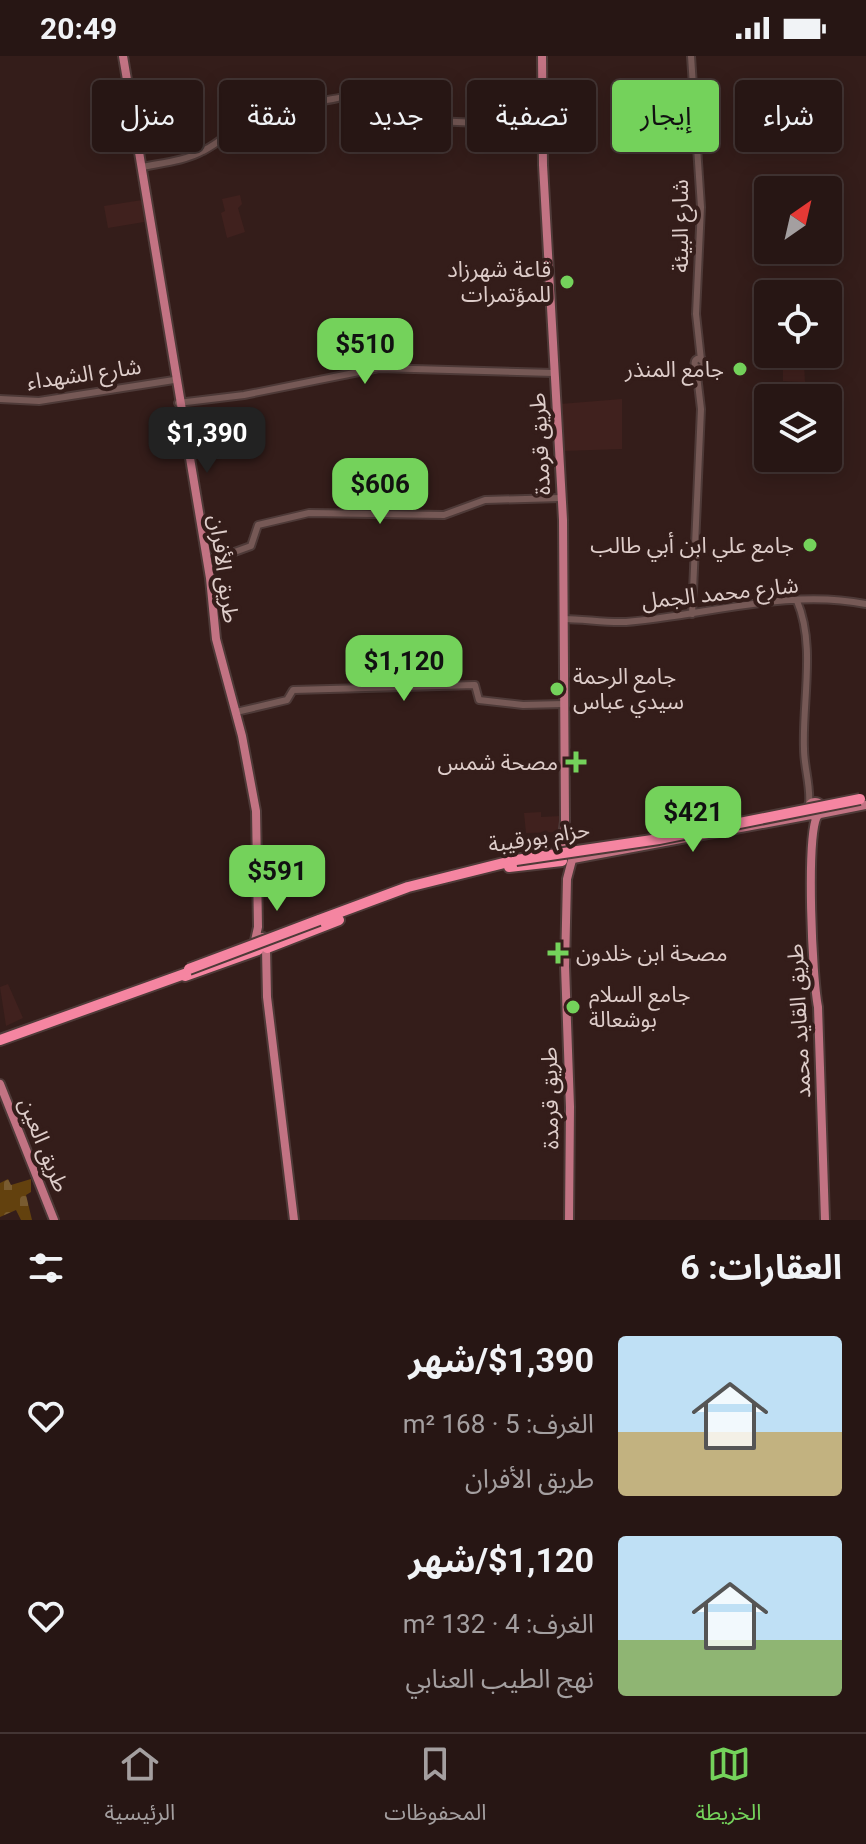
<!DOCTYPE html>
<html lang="ar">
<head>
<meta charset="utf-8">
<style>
  body { margin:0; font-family:Roboto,"Noto Sans Arabic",sans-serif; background:#2f1f1d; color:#f1f3f6; direction:rtl; height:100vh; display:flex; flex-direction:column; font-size:30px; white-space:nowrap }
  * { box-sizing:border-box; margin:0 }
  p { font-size:26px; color:#a49fa0 }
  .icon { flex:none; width:44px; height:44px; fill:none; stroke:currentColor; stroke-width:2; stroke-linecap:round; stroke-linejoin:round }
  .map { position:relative; height:1164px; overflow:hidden; direction:ltr }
  .drawer { display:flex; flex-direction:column; background:#271614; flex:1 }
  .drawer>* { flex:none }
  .top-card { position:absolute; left:24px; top:24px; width:818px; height:72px; direction:rtl; display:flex; gap:16px }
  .needle { width:52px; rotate:34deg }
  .buttons { position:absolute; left:754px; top:120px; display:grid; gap:16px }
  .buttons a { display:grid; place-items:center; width:88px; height:88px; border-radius:8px; background:#271614; box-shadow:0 4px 20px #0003,0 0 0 2px #433534; font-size:40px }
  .price { position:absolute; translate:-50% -68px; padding:0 18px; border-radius:16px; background:#74d25b; color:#111; font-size:26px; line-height:52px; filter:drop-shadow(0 2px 4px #0008) }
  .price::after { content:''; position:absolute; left:50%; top:48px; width:24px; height:18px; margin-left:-12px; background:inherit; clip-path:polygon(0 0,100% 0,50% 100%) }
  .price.active { background:#222; color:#fff }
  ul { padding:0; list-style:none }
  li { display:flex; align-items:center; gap:24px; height:200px; padding:0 24px }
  li span { display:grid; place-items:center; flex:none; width:224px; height:160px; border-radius:8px; color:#555 }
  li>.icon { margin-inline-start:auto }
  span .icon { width:96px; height:96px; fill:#fffc; stroke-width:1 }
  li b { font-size:34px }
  h2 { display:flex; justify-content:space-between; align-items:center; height:96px; padding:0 24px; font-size:34px }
  .pill { padding:0 28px; border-radius:8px; background:#271614; box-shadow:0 4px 20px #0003,0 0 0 2px #433534; font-size:28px; line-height:72px }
  .pill.active { background:#74d25b; color:#111 }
  .status { display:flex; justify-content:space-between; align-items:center; height:56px; padding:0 40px; background:#271614; direction:ltr }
  .status svg { height:22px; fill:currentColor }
  .tabs { display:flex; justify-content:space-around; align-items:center; height:112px; border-top:2px solid #433534; background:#271614; font-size:22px; color:#a49fa0 }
  .tabs a { display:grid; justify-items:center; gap:4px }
  .tabs .active { color:#74d25b }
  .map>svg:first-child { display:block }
  .built { fill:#40211e }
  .cemetery { fill:url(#cemetery-stones) }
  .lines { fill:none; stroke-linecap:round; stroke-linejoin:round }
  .minor-casing { stroke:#4e3a38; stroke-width:10 }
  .major-casing { stroke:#4e3a38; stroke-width:12 }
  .highway-casing { stroke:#4e3a38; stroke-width:14 }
  .minor { stroke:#765956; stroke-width:6 }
  .major { stroke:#c27383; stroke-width:8 }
  .highway { stroke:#f585a1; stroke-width:10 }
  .highway-bridge-casing { stroke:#4e3a38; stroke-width:14; stroke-linecap:butt }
  .highway-bridge { stroke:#f585a1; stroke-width:10 }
  .poi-dot { fill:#74d25b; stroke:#341d1a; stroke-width:3 }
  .labels { text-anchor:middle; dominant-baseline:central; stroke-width:8; stroke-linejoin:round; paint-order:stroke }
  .street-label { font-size:22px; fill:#decdca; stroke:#341d1a }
  .poi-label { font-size:22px; fill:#decdca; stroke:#341d1a; text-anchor:end }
</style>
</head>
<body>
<div class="status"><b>20:49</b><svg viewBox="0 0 49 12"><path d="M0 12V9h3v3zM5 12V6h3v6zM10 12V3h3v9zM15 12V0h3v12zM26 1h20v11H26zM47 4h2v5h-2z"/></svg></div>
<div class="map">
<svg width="866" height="1164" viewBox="0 0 866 1164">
  <defs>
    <pattern id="cemetery-stones" width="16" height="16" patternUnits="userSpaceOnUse" patternTransform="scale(2)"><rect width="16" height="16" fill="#63410e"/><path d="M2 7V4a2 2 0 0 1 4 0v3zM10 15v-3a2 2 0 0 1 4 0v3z" fill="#795b30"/></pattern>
  </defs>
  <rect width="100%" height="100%" fill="#341d1a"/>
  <!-- built -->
  <path class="built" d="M240,139L242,148L238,152L245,176L227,182L221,157L225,155L222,143Z
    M142,144L144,166L108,172L104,150Z
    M804,307L805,326L783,325V308Z
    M622,343V393L562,395L560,348Z
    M541,756V761L561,760V776L526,777L524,757Z
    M8,928L23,962L6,970L0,931Z"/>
  <!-- cemetery -->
  <path class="cemetery" d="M8,1123L11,1129L31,1123V1136L26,1139L32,1164H21L16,1154L0,1161V1127Z"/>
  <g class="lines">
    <!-- minor casing -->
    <g class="minor-casing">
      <path id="minor" d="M691,0L701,151L696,258L701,304
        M142,111C162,107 185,105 203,95C228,82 245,61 273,53C288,49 346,43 352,38L365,39L368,60L372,62L542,70
        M694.5 307a4.5 4.5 0 1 1 9 0a4.5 4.5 0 1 1-9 0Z
        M0,343L39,345L174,324
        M178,347L244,339L379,312L554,317
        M207,506L251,490L258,469L309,457L444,459L485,444L561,442
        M797,545C816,589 802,646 804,693C804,711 811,731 809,748
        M692,558L701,353L696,311
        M564,563C584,563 605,567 626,566C704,560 787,532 866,548
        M236,656L287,644L293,634L475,629L479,644L523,649L564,648"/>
    </g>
    <!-- major casing -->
    <g class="major-casing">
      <path id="major" d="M123,0L210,522L216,583L242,680L256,755L258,871L254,889
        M542,0L543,109L563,464L565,765L561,794
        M808 753a7 7 0 1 1 14 0a7 7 0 1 1-14 0Z
        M820,758L866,749
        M817,760C806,784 812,921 818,951L825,1164
        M573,803L811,759
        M256,882L263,881L268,887
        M266,893L267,941L294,1164
        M0,1028L54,1164
        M569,1164L570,1051L565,910L567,823L572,804"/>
    </g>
    <!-- highway casing -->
    <g class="highway-casing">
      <path id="highway" d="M509,811L562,805
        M319,864L408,831L516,804
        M267,892L339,864
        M185,920L258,894
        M0,984L190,916"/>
    </g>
    <!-- minor -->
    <use href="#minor" class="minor"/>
    <!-- major -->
    <use href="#major" class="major"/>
    <!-- highway -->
    <use href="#highway" class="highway"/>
    <!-- highway-bridge casing -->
    <g class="highway-bridge-casing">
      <path id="highway-bridge" d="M516,804L659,783L860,743
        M189,913L319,864"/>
    </g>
    <!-- highway-bridge -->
    <use href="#highway-bridge" class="highway-bridge"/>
  </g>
  <!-- markers -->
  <g class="poi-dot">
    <circle cx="567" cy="226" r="8"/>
    <circle cx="740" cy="313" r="8"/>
    <circle cx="810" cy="489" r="8"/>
    <circle cx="557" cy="633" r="8"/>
    <path d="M572 694h8v8h8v8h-8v8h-8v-8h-8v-8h8z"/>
    <path d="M554 885h8v8h8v8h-8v8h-8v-8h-8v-8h8z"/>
    <circle cx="573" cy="951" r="8"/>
  </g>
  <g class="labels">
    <!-- street labels -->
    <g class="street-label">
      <text transform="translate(680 170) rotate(-90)">شارع البيئة</text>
      <text transform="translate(84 318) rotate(-8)">شارع الشهداء</text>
      <text transform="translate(540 388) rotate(-93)">طريق قرمدة</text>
      <text transform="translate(224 513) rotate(82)">طريق الأفران</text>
      <text transform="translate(720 537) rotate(-6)">شارع محمد الجمل</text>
      <text transform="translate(539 781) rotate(-9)">حزام بورقيبة</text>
      <text transform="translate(799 965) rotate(-93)">طريق القايد محمد</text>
      <text transform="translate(550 1042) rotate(-91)">طريق قرمدة</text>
      <text transform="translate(44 1089) rotate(68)">طريق العين</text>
    </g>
    <!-- poi labels -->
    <g class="poi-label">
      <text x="551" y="213">قاعة شهرزاد<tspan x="551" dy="25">للمؤتمرات</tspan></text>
      <text x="724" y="313">جامع المنذر</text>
      <text x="794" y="489">جامع علي ابن أبي طالب</text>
      <text x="573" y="620" text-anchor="start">جامع الرحمة<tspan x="573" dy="25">سيدي عباس</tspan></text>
      <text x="558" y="706">مصحة شمس</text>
      <text x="576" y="897" text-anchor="start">مصحة ابن خلدون</text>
      <text x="589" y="938" text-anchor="start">جامع السلام<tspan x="589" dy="25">بوشعالة</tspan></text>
    </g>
  </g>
</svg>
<div class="buttons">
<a><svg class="needle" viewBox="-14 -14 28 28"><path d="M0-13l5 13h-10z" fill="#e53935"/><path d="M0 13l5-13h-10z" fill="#a49fa0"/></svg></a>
<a><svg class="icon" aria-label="locate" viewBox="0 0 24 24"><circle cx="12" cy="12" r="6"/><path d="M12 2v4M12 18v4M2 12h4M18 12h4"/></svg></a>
<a><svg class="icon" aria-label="layers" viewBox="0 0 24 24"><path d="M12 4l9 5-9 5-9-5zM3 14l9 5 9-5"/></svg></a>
</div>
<b class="price" style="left:365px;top:330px">$510</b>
<b class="price active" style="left:207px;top:419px">$1,390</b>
<b class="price" style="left:380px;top:470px">$606</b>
<b class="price" style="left:404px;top:647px">$1,120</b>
<b class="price" style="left:693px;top:798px">$421</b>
<b class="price" style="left:277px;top:857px">$591</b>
<div class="top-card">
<a class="pill">شراء</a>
<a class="pill active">إيجار</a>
<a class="pill">تصفية</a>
<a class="pill">جديد</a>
<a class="pill">شقة</a>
<a class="pill">منزل</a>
</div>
</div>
<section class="drawer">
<h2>العقارات: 6<svg class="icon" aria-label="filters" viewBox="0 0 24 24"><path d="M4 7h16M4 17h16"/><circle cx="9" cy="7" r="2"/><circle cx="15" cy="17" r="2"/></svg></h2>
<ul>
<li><span style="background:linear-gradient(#bfe0f5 60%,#c2b280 0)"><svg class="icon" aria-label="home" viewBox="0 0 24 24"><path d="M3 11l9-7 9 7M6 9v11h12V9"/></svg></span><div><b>$1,390/شهر</b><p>الغرف: 5 · 168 m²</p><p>طريق الأفران</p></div><svg class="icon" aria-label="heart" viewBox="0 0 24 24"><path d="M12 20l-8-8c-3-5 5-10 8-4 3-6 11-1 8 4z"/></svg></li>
<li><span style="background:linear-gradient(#bfe0f5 65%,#8fb573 0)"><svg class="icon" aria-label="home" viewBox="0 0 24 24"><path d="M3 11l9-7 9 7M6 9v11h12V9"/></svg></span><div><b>$1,120/شهر</b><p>الغرف: 4 · 132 m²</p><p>نهج الطيب العنابي</p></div><svg class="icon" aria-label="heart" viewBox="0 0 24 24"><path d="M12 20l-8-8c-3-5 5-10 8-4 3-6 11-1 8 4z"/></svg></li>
</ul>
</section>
<nav class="tabs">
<a class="active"><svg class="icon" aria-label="map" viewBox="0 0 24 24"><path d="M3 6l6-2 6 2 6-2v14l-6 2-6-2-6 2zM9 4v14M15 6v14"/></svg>الخريطة</a>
<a><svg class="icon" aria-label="saved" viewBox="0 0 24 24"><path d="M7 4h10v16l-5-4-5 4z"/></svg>المحفوظات</a>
<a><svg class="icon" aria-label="home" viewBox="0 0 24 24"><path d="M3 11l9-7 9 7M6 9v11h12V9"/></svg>الرئيسية</a>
</nav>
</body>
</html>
